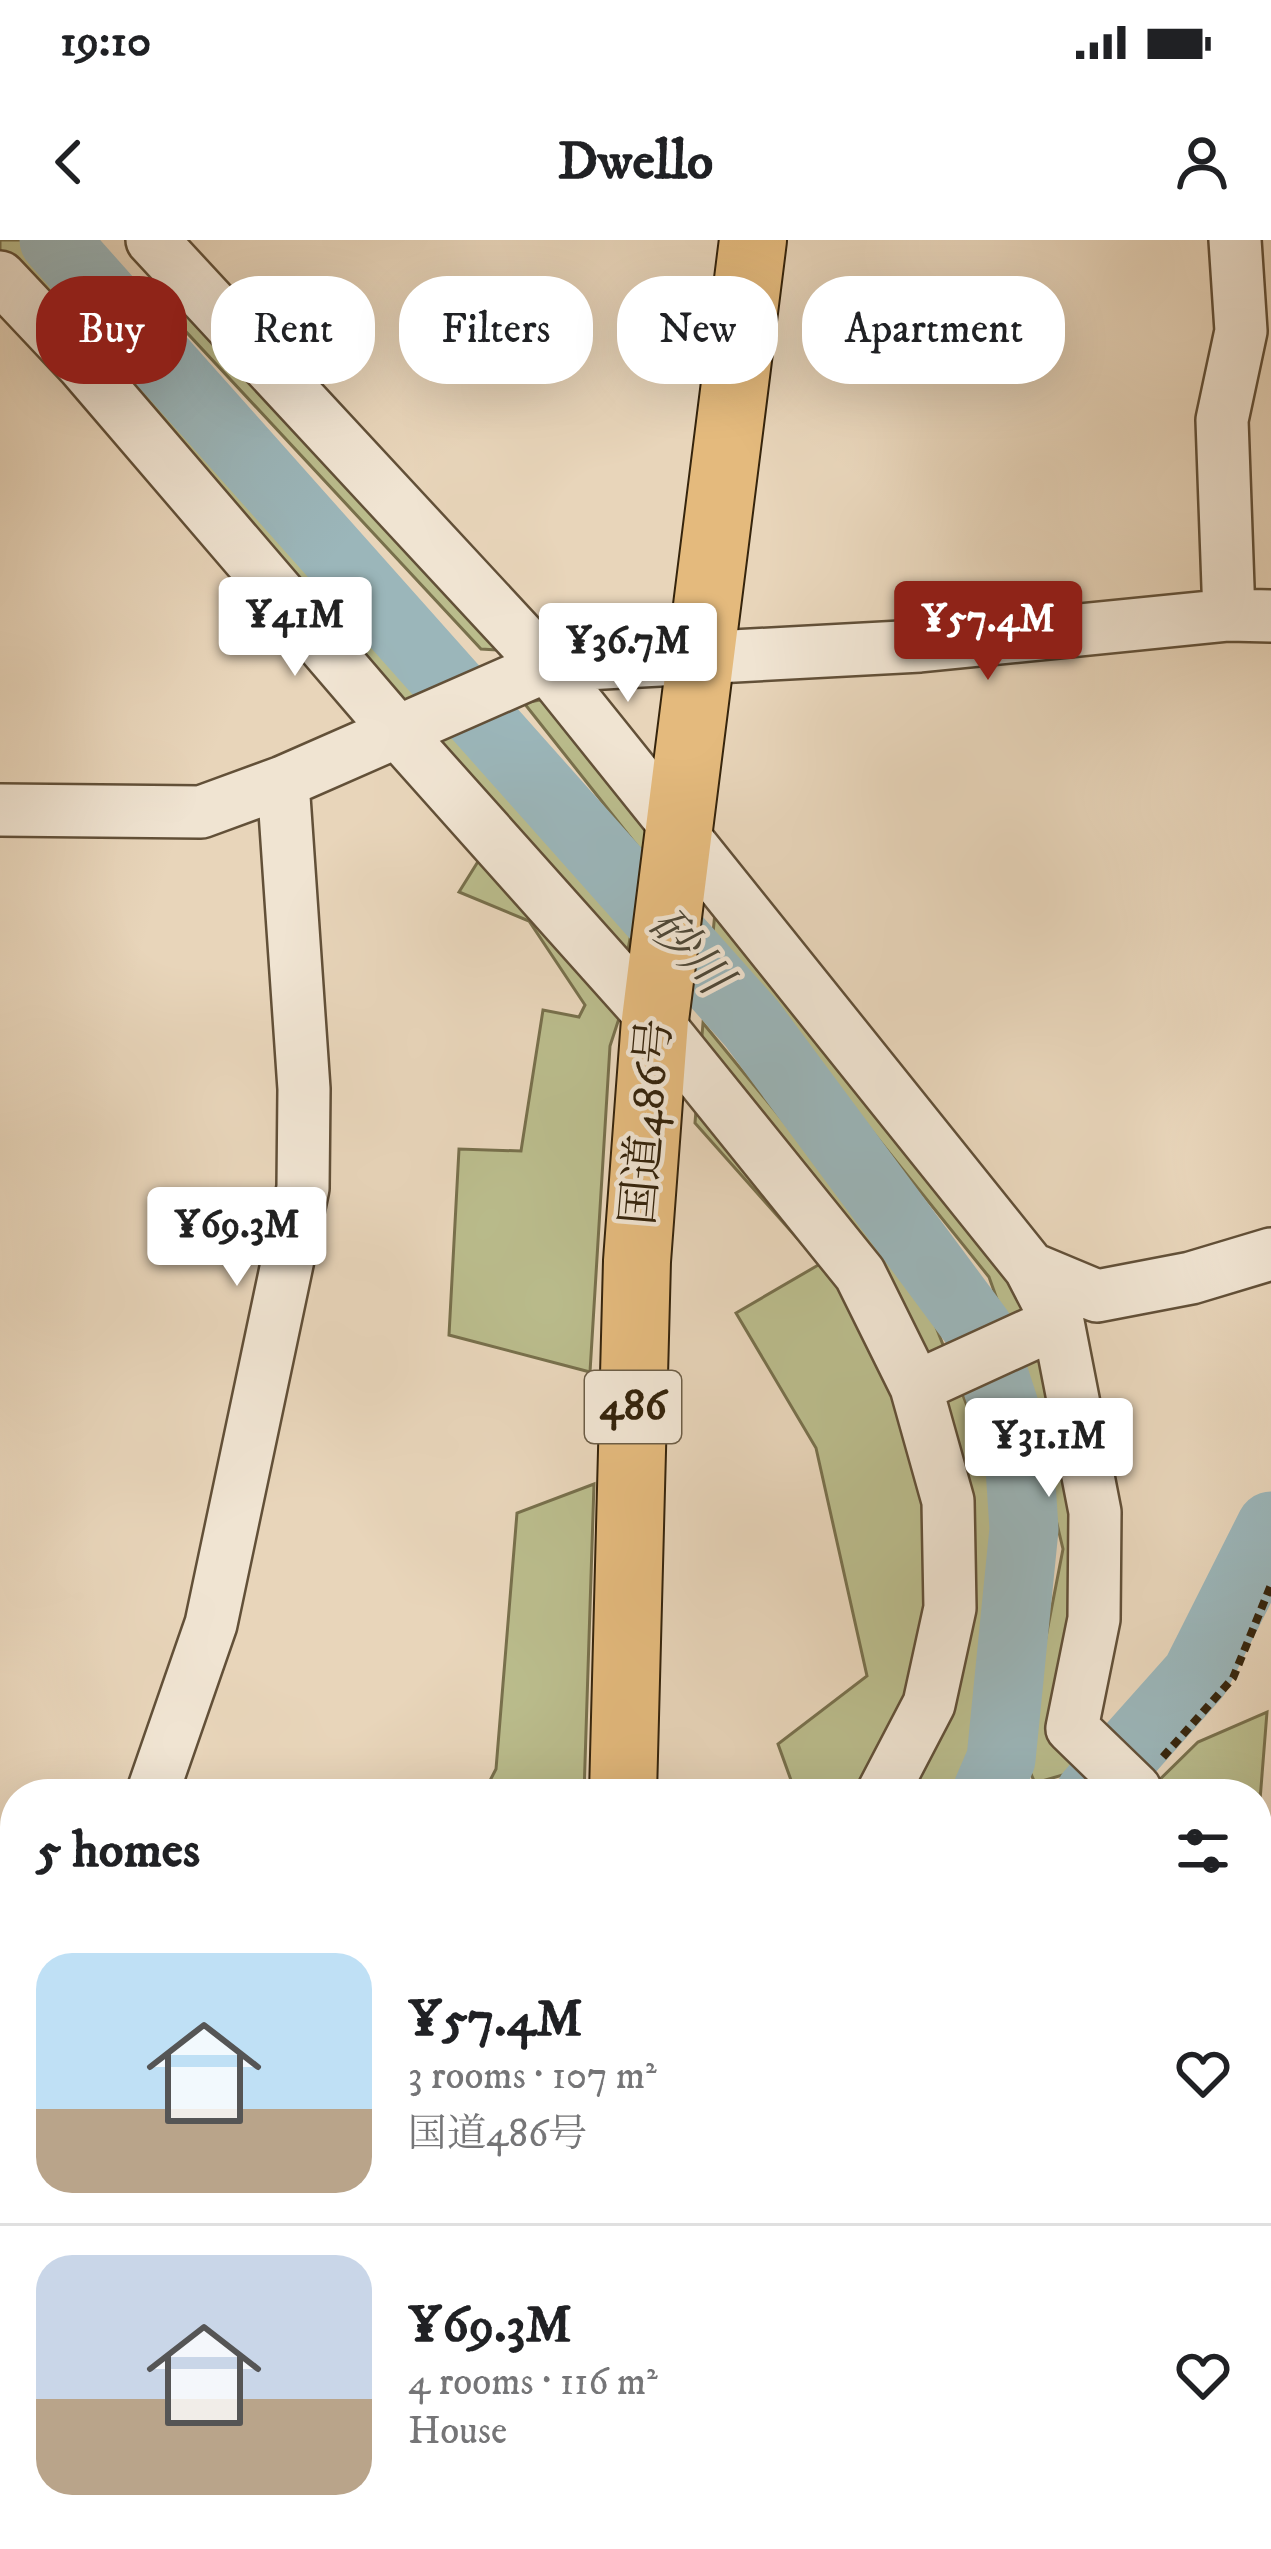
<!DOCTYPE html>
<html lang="en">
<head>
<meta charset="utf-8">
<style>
  body { margin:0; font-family:"IM FELL DW Pica","Noto Serif JP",serif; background:#f2f2f2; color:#202124; height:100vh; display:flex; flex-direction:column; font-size:45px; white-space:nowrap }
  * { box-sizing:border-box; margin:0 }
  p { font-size:39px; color:#757577 }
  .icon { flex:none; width:66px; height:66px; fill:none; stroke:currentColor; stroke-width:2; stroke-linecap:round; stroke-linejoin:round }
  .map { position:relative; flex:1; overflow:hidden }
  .details { position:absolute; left:0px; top:1539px; width:1272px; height:771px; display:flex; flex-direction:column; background:#fff; border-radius:48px 48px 0 0; box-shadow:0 12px 48px #0002 }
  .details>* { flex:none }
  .banner { position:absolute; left:36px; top:36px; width:1200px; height:108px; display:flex; gap:24px }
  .price { position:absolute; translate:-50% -102px; padding:0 27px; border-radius:12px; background:#fff; color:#222; font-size:39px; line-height:78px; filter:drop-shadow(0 3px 6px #0008) }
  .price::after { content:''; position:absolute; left:50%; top:72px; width:36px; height:27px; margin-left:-18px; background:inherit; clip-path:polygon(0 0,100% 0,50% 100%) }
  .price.on { background:#8f2418; color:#fff }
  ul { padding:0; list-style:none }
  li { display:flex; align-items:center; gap:36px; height:300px; padding:0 36px }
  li+li { border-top:3px solid #e0e0e0 }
  li span { display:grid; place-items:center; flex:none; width:336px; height:240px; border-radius:36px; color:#555 }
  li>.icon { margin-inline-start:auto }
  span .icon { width:144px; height:144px; fill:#fffc; stroke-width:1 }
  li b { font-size:51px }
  h2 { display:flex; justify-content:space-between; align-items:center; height:144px; padding:0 36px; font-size:51px }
  .tag { padding:0 42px; border-radius:48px; background:#fff; box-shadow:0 12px 48px #0002; font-size:42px; line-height:108px }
  .tag.on { background:#8f2418; color:#fff }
  .status { display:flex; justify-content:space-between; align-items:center; height:84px; padding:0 60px; background:#fff; direction:ltr }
  .status svg { height:33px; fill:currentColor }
  header { display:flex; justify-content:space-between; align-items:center; height:156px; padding:0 36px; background:#fff; font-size:54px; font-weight:800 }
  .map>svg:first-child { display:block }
  .green { fill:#babc8c; stroke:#78704c; stroke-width:3 }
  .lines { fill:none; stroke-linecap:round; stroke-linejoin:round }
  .river { stroke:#9bb6ba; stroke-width:69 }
  .minor-casing { stroke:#625038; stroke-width:56 }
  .highway-casing { stroke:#35240c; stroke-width:70 }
  .path { stroke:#35240c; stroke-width:8; stroke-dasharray:9 6; stroke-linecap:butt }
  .minor { stroke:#f0e4d2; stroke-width:51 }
  .highway { stroke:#e4ba7d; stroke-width:66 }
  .labels { text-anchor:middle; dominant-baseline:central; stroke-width:9; stroke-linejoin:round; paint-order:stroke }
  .shield { fill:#f0e4d2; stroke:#6d5e47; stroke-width:3 }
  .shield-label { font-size:42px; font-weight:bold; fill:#35240c }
  .street-label { font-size:45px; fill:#35240c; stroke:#f0e4d2 }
  .water-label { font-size:48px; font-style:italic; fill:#4e4838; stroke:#f0e4d2 }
</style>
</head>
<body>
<div class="status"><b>19:10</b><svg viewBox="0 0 49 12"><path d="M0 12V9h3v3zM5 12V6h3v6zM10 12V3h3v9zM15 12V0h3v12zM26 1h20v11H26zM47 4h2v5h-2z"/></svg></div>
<header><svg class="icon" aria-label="back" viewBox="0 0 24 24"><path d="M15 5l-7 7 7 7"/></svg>Dwello<svg class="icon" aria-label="person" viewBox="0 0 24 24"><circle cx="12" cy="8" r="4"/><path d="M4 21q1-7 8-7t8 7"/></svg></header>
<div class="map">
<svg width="1271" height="2309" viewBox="0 0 1271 2309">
  <rect width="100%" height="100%" fill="#e8d5ba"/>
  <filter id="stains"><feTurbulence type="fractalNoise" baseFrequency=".00167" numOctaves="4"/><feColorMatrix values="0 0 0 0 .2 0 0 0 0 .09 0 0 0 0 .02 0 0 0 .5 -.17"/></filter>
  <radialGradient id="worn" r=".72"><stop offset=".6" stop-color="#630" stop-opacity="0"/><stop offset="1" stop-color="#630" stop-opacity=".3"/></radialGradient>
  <!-- green -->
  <path class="green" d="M0,0H21L103,83L81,106L0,21Z
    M178,48L516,411L481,409L164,68Z
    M122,111L428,455L389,464L98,127Z
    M556,457L651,573L642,612L524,463Z
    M461,489L633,684L624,729L423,501Z
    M484,612L625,760L610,806L590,1132L449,1095L459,909L521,911L543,770L579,777L585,765L529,681L459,652Z
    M717,652L1039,1073L1007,1087L989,1037L713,693Z
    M703,783L921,1049L1003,1257L985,1489L950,1554H796L778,1504L867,1436L816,1208L736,1073L820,1024L695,883Z
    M1048,1103L1084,1279L1087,1528L1035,1543L1023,1516L1063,1309L1017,1117Z
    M594,1244L584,1554H483L496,1529L517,1273Z
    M1267,1472L1257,1598V1554H1145L1198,1502Z
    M30,2295H204L186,2309H11Z
    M321,2295H563V2309H325Z"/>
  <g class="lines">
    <!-- river -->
    <path class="river" d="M54,0L752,784L979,1090L1019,1212L1024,1289L1001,1519L986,1554
      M1090,1554L1196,1435L1271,1286
      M95,2309L113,2295"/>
    <!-- minor casing -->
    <g class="minor-casing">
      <path id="minor" d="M152,0L547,426L1030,1028L1097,1056L1191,1038L1271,1014
        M0,37L82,124L396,490L655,780L860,1034L916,1147L948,1261L950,1368L929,1464L882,1554
        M1229,375L1222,180L1241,91L1235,0
        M0,570L201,572L283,542L547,426L920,406L1229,375L1271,376
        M1030,1028L1058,1082L1095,1272L1094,1379L1072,1488L1135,1549
        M916,1147L1058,1082
        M152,1554L211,1384L303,948L304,849L283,542
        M0,1682L15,1690
        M1257,1800L1271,1613
        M0,1861H15
        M1257,1882L1271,1883
        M0,2033L15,1974
        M0,2296L15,2285
        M213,2309L231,2295
        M947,2309V2295
        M1213,2309L1214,2295"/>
    </g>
    <!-- highway casing -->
    <g class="highway-casing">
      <path id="highway" d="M623,1554L637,1021L655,780L753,0
        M602,2309V2295"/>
    </g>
    <!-- path -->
    <path class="path" d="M113,93L148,57
      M1163,1517L1233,1438L1271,1345"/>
    <!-- minor -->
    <use href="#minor" class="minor"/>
    <!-- highway -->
    <use href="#highway" class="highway"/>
  </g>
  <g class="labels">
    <!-- shield labels -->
    <rect class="shield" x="585" y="1131" width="96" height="72" rx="9"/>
    <g class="shield-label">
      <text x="633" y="1167">486</text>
    </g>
    <!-- street labels -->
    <g class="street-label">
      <text transform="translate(648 882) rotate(-85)">国道486号</text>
    </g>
    <!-- water labels -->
    <g class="water-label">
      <text transform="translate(688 712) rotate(48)">砂川</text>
    </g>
  </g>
  <rect width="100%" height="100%" filter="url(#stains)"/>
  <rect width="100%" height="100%" fill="url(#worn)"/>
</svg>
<b class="price" style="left:295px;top:439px">¥41M</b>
<b class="price on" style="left:988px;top:443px">¥57.4M</b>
<b class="price" style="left:628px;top:465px">¥36.7M</b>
<b class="price" style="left:237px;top:1049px">¥69.3M</b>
<b class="price" style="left:1049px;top:1260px">¥31.1M</b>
<div class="banner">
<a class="tag on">Buy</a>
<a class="tag">Rent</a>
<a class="tag">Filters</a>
<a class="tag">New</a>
<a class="tag">Apartment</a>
</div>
<section class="details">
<h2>5 homes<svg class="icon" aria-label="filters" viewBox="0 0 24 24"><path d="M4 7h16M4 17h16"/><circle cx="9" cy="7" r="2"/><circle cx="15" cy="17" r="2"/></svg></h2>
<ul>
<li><span style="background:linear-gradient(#bfe0f5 65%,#b9a48a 0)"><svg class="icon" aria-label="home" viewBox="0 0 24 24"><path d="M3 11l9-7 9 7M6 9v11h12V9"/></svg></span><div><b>¥57.4M</b><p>3 rooms · 107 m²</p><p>国道486号</p></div><svg class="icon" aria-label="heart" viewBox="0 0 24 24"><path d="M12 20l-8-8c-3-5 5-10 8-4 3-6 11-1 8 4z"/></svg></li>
<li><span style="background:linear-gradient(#c9d6e8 60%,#b9a48a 0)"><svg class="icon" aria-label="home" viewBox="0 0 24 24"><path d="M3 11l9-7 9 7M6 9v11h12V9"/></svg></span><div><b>¥69.3M</b><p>4 rooms · 116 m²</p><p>House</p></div><svg class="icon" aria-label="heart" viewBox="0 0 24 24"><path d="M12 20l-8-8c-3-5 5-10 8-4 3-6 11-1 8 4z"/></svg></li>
</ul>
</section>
</div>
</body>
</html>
